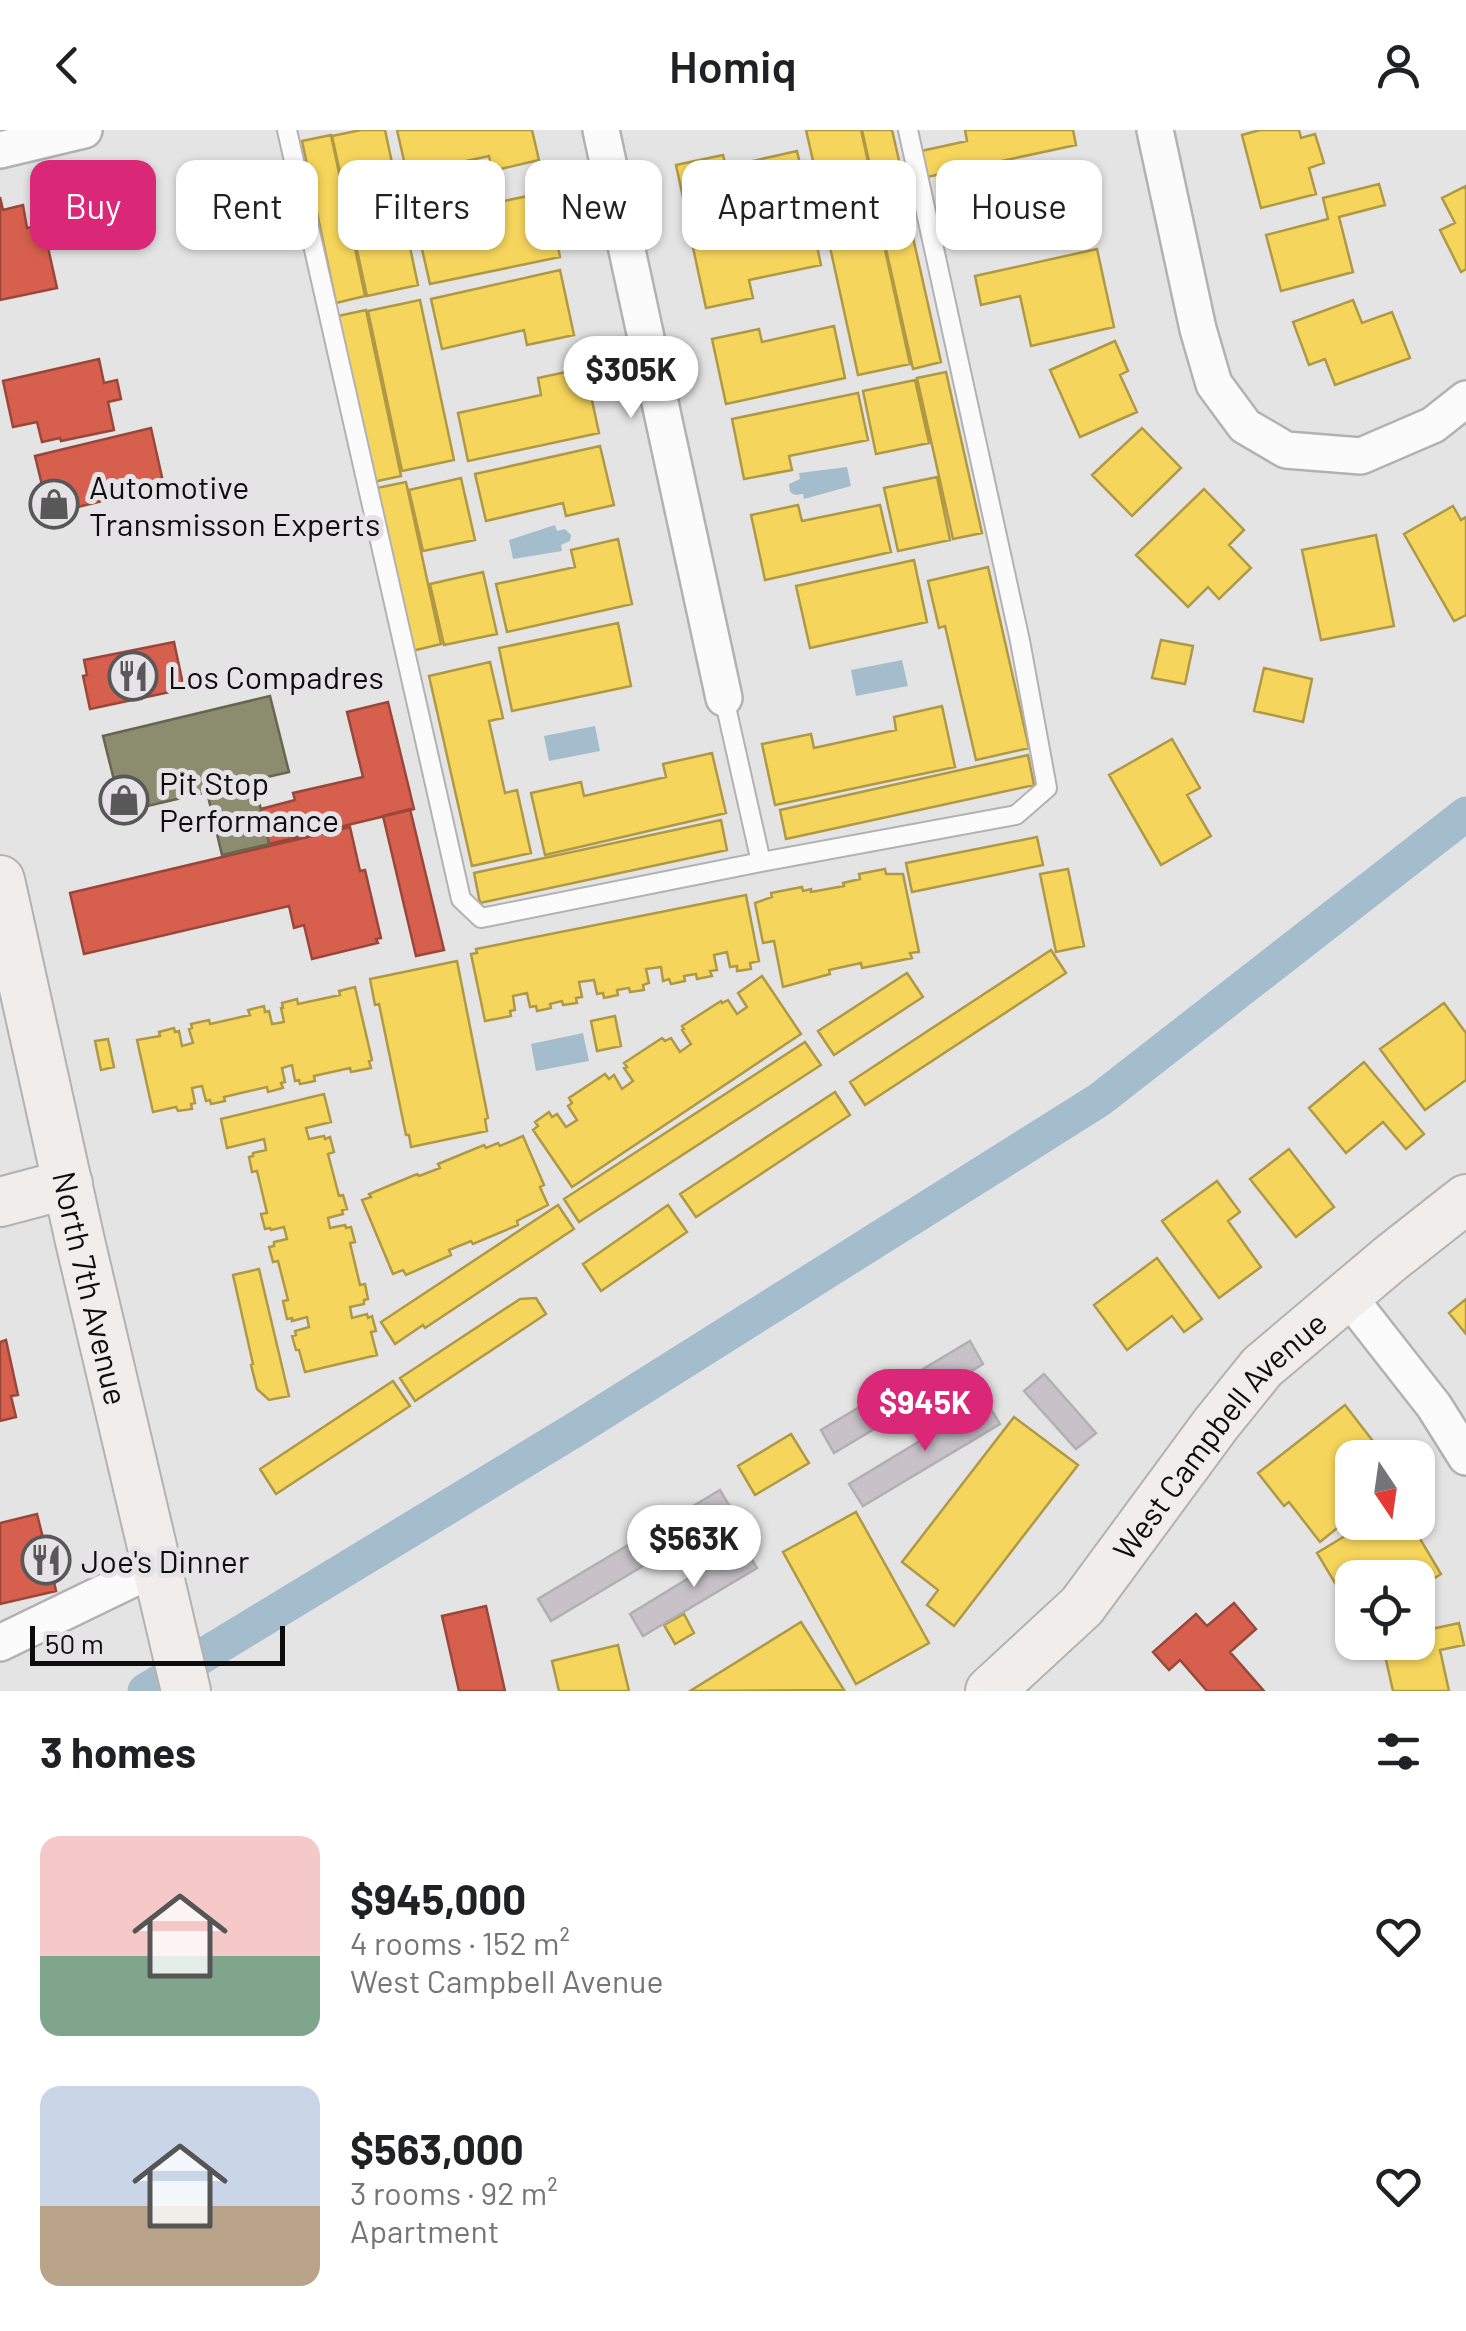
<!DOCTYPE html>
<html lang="en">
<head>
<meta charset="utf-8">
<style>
  body { margin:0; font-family:Barlow,sans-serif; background:#f6f6f6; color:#202124; height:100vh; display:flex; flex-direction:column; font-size:38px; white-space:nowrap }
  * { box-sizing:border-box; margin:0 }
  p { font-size:32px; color:#757577 }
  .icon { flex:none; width:55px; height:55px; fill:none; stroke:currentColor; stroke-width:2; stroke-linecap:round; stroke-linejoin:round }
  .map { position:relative; height:1561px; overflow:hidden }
  .side { display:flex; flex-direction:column; background:#fff; flex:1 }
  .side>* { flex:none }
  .top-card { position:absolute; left:30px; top:30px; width:1408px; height:90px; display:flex; gap:20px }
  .needle { width:65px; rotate:167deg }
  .tools { position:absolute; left:1335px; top:1310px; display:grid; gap:20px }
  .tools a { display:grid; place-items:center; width:100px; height:100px; border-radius:20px; background:#fff; box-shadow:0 2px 8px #0004; font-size:50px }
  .scale { position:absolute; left:30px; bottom:25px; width:255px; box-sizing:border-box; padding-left:10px; border:5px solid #0e0d0e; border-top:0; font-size:28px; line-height:35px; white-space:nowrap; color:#0e0d0e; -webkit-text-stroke:8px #e6e3e6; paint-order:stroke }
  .price { position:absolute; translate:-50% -85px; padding:0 22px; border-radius:35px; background:#fff; color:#222; font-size:32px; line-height:65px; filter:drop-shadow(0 2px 5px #0008) }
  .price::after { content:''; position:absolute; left:50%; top:60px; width:30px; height:22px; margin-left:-15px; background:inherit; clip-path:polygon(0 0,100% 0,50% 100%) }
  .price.current { background:#db2777; color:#fff }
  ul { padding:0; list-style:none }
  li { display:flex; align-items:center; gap:30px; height:250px; padding:0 40px }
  li span { display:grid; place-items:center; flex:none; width:280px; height:200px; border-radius:20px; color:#555 }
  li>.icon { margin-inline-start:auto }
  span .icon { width:120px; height:120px; fill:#fffc; stroke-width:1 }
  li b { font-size:42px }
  h2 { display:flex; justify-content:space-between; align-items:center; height:120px; padding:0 40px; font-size:42px }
  .chip { padding:0 35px; border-radius:20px; background:#fff; box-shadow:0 2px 8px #0004; font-size:35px; line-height:90px }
  .chip.current { background:#db2777; color:#fff }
  header { display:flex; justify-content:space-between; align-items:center; height:130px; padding:0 40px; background:#fff; font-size:45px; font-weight:600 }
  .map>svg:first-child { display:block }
  .water { fill:#a4bdcd }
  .homes { fill:#f6d55c; stroke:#b09945; stroke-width:2.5 }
  .shops { fill:#d6604d; stroke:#9a473a; stroke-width:2.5 }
  .industry { fill:#8c8c6e; stroke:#666651; stroke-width:2.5 }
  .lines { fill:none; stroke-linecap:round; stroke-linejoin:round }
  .canal { stroke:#a4bdcd; stroke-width:35 }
  .building { fill:#c8c2c8; stroke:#b1b0b1; stroke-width:2.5 }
  .lane-casing { stroke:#b3b2b3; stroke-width:22 }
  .street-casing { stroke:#b3b2b3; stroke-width:40 }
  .secondary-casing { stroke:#b3b2b3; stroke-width:52 }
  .lane { stroke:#fbfbfb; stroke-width:18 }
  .street { stroke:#fbfbfb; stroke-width:35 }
  .secondary { stroke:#f0edeb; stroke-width:48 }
  .labels { text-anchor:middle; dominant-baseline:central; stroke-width:10; stroke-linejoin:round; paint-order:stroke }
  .poi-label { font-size:32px; fill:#0e0d0e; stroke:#e6e3e6; text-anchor:start }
  .street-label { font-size:32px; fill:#0e0d0e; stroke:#e6e3e6 }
</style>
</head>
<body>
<header><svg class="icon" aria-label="back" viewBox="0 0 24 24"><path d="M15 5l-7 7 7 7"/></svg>Homiq<svg class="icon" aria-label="person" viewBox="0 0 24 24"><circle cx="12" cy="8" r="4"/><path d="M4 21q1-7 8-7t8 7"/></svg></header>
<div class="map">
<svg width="1466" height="1561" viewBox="0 0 1466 1561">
  <rect width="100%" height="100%" fill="#e5e4e5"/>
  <!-- water -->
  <path class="water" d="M847,337L851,356L804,369L803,364L795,365L790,362L789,354L800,349L799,343Z
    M555,395L557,401L565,399L571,405L570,411L561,415L562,421L513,429L509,410Z
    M902,530L908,556L856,566L851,540Z
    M595,596L600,621L549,631L544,606Z
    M583,903L589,931L536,941L531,914Z"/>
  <!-- homes -->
  <path class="homes" d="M361,0H385L418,155L367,166L332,6Z
    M397,0H532L539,30L492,41L489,26L407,44Z
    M806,0H861L874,59L822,70Z
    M862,0H892L904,52L875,58Z
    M965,0H1073L1076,15L927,47L921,21L967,11Z
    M1260,0H1299L1301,8L1315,4L1324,33L1309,38L1316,64L1261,78L1242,5Z
    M331,5L365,166L336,173L302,11Z
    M797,21L809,73L690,100L676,35L723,25L726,37Z
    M1078,35L1085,66L1075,68L1080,92L1012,106L1001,51Z
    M1379,54L1385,75L1339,87L1353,142L1281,161L1266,105L1328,89L1323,68Z
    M1466,56V139L1461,142L1440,100L1455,93L1442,68Z
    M547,62L560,127L430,154L419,106L502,88L499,72Z
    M903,63L941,232L913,239L875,70Z
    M875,74L910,234L858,245L823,85Z
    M811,88L821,135L749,150L753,168L706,178L692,113Z
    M1097,119L1114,197L1031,216L1020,166L981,175L975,146Z
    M560,140L574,205L527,215L524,200L442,219L431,169Z
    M420,170L454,330L402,341L368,181Z
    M1353,170L1362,193L1392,182L1410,228L1335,255L1325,229L1309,235L1293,192Z
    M366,180L401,346L373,352L338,186Z
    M834,196L845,248L726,274L712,209L759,199L762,212Z
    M1115,211L1128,241L1120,245L1137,282L1080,307L1050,240Z
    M585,238L599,303L468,331L458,283L541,265L538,248Z
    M946,242L982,403L953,409L917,248Z
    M915,250L929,313L876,324L863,261Z
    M858,263L868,310L789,326L792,340L744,349L732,289Z
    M1142,298L1181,338L1132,386L1092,345Z
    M600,316L614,375L566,386L563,373L486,391L475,344Z
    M937,347L950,410L898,421L884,358Z
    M461,348L475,410L423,421L409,360Z
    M406,352L441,514L412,521L377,358Z
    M1204,359L1244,400L1229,415L1251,438L1219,469L1208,457L1188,477L1136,425Z
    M798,375L802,391L880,375L891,422L765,450L751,385Z
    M1453,376L1461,390L1466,387V485L1454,491L1404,404Z
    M1376,405L1394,496L1321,510L1302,420Z
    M618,409L632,474L507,502L496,454L575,437L571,420Z
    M914,430L927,492L810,518L796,456Z
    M988,437L1029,618L976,630L945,496L939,498L928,451Z
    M483,442L497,504L444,515L430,454Z
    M618,493L631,556L512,581L499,518Z
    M1161,510L1193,516L1185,554L1152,548Z
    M490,532L503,588L489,591L505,663L517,660L531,723L472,736L429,546Z
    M1264,538L1312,549L1303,592L1254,581Z
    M942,576L955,637L775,675L762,614L811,604L814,618L896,600L894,587Z
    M1172,609L1200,658L1187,665L1211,706L1161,735L1109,645Z
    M712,623L726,683L545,725L531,663L581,652L584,666L666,647L663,634Z
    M1028,625L1034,655L786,709L780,680Z
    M721,690L727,720L480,773L474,743Z
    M1037,707L1043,735L912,762L906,733Z
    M885,739L886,744H903L919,822L910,823L912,828L862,838L861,833L829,840L830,844L783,857L774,811L763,813L755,773L772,767L771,763L802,757L803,761L811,759V762L844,756L843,753L860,749L859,744Z
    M1068,739L1084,816L1056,822L1040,744Z
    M746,765L759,831L750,833L751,839L737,841V836L730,837L727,822L714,825L717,840L710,841L712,846L697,849L696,844L684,846L685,851L671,854L669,849L663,851L661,837L646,839L649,853L643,855L644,860L630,862L629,858L617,860L618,865L604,868L603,863L597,864L594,850L579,852L582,867L576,868L577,873L563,875L562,871L550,874L551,878L537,881L536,876L530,877L527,863L513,866L515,880L510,881L511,886L485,891L471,824L477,823L476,819Z
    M1051,820L1066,843L865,975L850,952Z
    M457,831L488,988L485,989L487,1001L411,1017L409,1005H406L379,874L375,875L370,849Z
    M907,843L923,867L834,925L818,901Z
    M762,846L801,904L572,1057L533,1000L538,996L535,992L549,982L552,987L557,984L566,997L577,990L568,976L572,973L569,968L605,944L609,949L614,945L622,959L633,951L624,938L627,937L624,933L662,908L665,911L671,908L680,922L691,914L682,900L684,899L682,896L721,871L722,873L728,870L737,884L747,877L738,863Z
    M355,857L372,930L369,931L371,938L351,942L350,938L314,946L315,951L300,954L299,950L295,951L292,935L282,938L285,952L281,953L283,958L268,962L267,957L224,967L225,971L211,974L210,970L206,971L202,956L192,958L195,973L191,974L192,979L178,981L176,977L153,982L137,910L160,906L159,902L174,898L175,902L179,901L182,916L193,913L189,899L192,898L191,894L209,890L210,894L250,885L248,880L264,876L265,882L269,881L272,894L284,892L281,878H283L282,873L297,869L298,874L340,865L339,861Z
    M1444,873L1466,903V950L1425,980L1380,919Z
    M615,886L621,916L597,921L591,891Z
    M108,909L114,937L101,940L95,911Z
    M805,912L821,935L579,1092L564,1069Z
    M1364,932L1424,1004L1406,1019L1383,992L1346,1023L1309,978Z
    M835,962L850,985L696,1087L680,1064Z
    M324,964L331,992L306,998L309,1009L324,1006L325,1009L330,1007L334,1022L328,1024L339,1066L343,1065L347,1079L342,1080L343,1084L328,1088L330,1098L345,1095L346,1098L351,1097L355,1112L350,1113L360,1155L365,1154L368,1169L364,1170V1174L350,1177L352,1188L367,1184L368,1188L372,1186L376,1201L371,1202L377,1225L305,1242L299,1220H296L292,1206L296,1205L295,1201L309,1197L307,1187L292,1191V1188L287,1189L283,1171L288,1170L278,1131L273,1132L269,1117L274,1116V1112L287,1109L284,1097L271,1100L270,1098L265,1099L261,1084L267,1083L257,1041L252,1042L249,1027L253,1026V1023L266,1020L264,1009L227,1018L221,989Z
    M523,1006L544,1055L540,1057L548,1075L517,1091L518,1095L473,1114L471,1111L449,1120L451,1125L406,1145L403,1140L393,1144L362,1070L371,1067L369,1064L417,1044L419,1046L440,1038L438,1034L484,1015L486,1018L498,1013L500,1016Z
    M1289,1019L1334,1077L1296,1107L1250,1049Z
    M1217,1051L1240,1082L1228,1091L1261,1137L1219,1168L1162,1091Z
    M558,1075L574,1099L425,1198L423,1195L395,1214L381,1192Z
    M668,1075L687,1102L601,1161L583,1134Z
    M1157,1128L1202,1189L1184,1202L1172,1186L1127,1220L1094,1175Z
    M259,1139L289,1266L269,1270L257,1259L251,1235L253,1234L233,1145Z
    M536,1168L546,1184L415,1271L400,1248L520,1169Z
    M1466,1169V1204L1449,1183Z
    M393,1251L410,1276L276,1364L260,1339Z
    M1345,1275L1376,1315L1361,1328H1352V1334L1343,1342L1352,1354V1386L1320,1412L1289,1372L1284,1376L1258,1343Z
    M1014,1287L1078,1335L954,1496L927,1475L938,1460L902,1432Z
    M791,1304L809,1333L755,1365L738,1336Z
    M856,1382L929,1513L856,1554L783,1422Z
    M1368,1392H1410L1441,1444L1418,1458V1448H1352V1463L1344,1468L1317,1423Z
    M684,1484L694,1503L675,1514L664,1495Z
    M801,1492L844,1560L690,1561Z
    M1459,1493L1464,1515L1440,1520L1449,1561H1393L1382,1512H1418V1502Z
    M618,1515L629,1561H559L552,1531Z"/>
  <!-- shops -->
  <path class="shops" d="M0,67L3,80L23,75L27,98L43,95L57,158L0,170Z
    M99,229L104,253L117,250L121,269L108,272L114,300L61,311L60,308L42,312L37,292L13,297L3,251Z
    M151,298L164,356L49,384L35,326Z
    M174,512L184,559L90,579L83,546L87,545L84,530Z
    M388,572L414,679L269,714L261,679L295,670L293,663L363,647L347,582Z
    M410,679L444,820L416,826L383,686Z
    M350,697L360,741L365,740L381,808L376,809L378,813L312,829L304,795L294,798L289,776L84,824L70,763Z
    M6,1210L18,1265L11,1266L16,1287L0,1291V1212Z
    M37,1384L43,1408L50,1406L59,1445L53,1447L56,1461L0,1474V1393Z
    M1234,1473L1256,1499L1230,1522L1264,1561H1207L1180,1530L1169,1540L1153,1522L1196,1484L1207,1496Z
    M486,1476L505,1561H459L442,1486Z"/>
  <!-- industry -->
  <path class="industry" d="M270,566L289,642L254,650L269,714L222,725L207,662L122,682L103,606Z"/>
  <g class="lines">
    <!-- canal -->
    <path class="canal" d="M145,1561L576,1299L1099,970L1466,684"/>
  </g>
  <!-- building -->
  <path class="building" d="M970,1211L983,1234L834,1323L821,1300Z
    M1044,1244L1096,1303L1076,1319L1024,1261Z
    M986,1271L1000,1294L863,1376L849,1354Z
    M720,1360L733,1382L551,1491L538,1469Z
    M743,1415L757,1438L643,1506L630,1484Z"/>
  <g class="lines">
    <!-- lane casing -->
    <g class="lane-casing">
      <path id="lane" d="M287,0L461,769L481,788L761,732L1016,685L1047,658L1020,511L908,0
        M724,568L761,732"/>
    </g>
    <!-- street casing -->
    <g class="street-casing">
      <path id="street" d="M601,0L724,568
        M1155,0L1198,199L1214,254L1245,296L1286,320L1361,326L1433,295L1466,269
        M0,20L84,0
        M1347,1165L1434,1276L1466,1327
        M0,1513L157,1437"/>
    </g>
    <!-- secondary casing -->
    <g class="secondary-casing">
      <g id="secondary">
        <path id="s1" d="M0,750L80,1111L186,1561"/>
        <path d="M0,1072L68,1054"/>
        <path id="s2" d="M990,1561L1082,1476L1216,1294L1262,1237L1391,1128L1466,1069"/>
      </g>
    </g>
    <!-- lane -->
    <use href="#lane" class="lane"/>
    <!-- street -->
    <use href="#street" class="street"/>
    <!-- secondary -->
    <use href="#secondary" class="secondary"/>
  </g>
  <!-- icons -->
  <defs>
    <g id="shop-ring" transform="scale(2.5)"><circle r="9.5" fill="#e6e3e6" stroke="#595859" stroke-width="1.5"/><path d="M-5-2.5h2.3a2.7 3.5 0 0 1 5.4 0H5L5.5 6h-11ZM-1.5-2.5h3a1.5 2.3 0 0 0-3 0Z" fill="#595859"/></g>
    <g id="restaurant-ring" transform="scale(2.5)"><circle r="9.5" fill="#e6e3e6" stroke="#595859" stroke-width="1.5"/><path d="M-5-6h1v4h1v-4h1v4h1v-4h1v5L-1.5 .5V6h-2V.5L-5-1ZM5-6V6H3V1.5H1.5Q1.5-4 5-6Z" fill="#595859"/></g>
  </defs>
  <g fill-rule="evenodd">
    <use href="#shop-ring" x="54" y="374"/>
    <use href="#restaurant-ring" x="133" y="546"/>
    <use href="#shop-ring" x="124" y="670"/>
    <use href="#restaurant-ring" x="46" y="1430"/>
  </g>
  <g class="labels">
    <!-- poi labels -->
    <g class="poi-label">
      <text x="89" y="356">Automotive<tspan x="89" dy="37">Transmisson Experts</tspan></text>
      <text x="168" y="546">Los Compadres</text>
      <text x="159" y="652">Pit Stop<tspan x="159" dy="37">Performance</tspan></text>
      <text x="81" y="1430">Joe's Dinner</text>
    </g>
    <!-- street labels -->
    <g class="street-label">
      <text stroke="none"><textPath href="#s1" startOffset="418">North 7th Avenue</textPath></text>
      <text stroke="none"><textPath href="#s2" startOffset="345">West Campbell Avenue</textPath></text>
    </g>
  </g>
</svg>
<div class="tools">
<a><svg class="needle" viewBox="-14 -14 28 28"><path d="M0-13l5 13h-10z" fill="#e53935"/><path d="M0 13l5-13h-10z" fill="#757577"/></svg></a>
<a><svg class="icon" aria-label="locate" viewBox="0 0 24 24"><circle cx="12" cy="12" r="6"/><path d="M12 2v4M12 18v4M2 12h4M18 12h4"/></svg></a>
</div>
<div class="scale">50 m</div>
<b class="price" style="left:631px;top:291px">$305K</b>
<b class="price current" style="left:925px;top:1324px">$945K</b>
<b class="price" style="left:694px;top:1460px">$563K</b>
<div class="top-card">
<a class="chip current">Buy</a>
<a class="chip">Rent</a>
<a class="chip">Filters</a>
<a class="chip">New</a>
<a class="chip">Apartment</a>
<a class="chip">House</a>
</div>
</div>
<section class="side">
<h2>3 homes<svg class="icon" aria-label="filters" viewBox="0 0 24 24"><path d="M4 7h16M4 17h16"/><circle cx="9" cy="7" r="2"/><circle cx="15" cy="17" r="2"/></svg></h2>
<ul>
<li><span style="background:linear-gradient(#f6c9c9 60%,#7fa58c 0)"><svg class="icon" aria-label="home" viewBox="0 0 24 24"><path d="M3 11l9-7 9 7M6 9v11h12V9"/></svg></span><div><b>$945,000</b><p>4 rooms · 152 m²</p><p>West Campbell Avenue</p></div><svg class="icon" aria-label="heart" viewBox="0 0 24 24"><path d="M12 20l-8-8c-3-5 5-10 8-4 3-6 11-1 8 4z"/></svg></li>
<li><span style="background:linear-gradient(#c9d6e8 60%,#b9a48a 0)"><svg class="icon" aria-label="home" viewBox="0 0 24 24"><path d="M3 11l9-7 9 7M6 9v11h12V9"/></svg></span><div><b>$563,000</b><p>3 rooms · 92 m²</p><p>Apartment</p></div><svg class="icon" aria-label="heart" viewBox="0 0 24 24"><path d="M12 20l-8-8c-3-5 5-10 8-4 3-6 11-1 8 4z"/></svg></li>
</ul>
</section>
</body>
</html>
